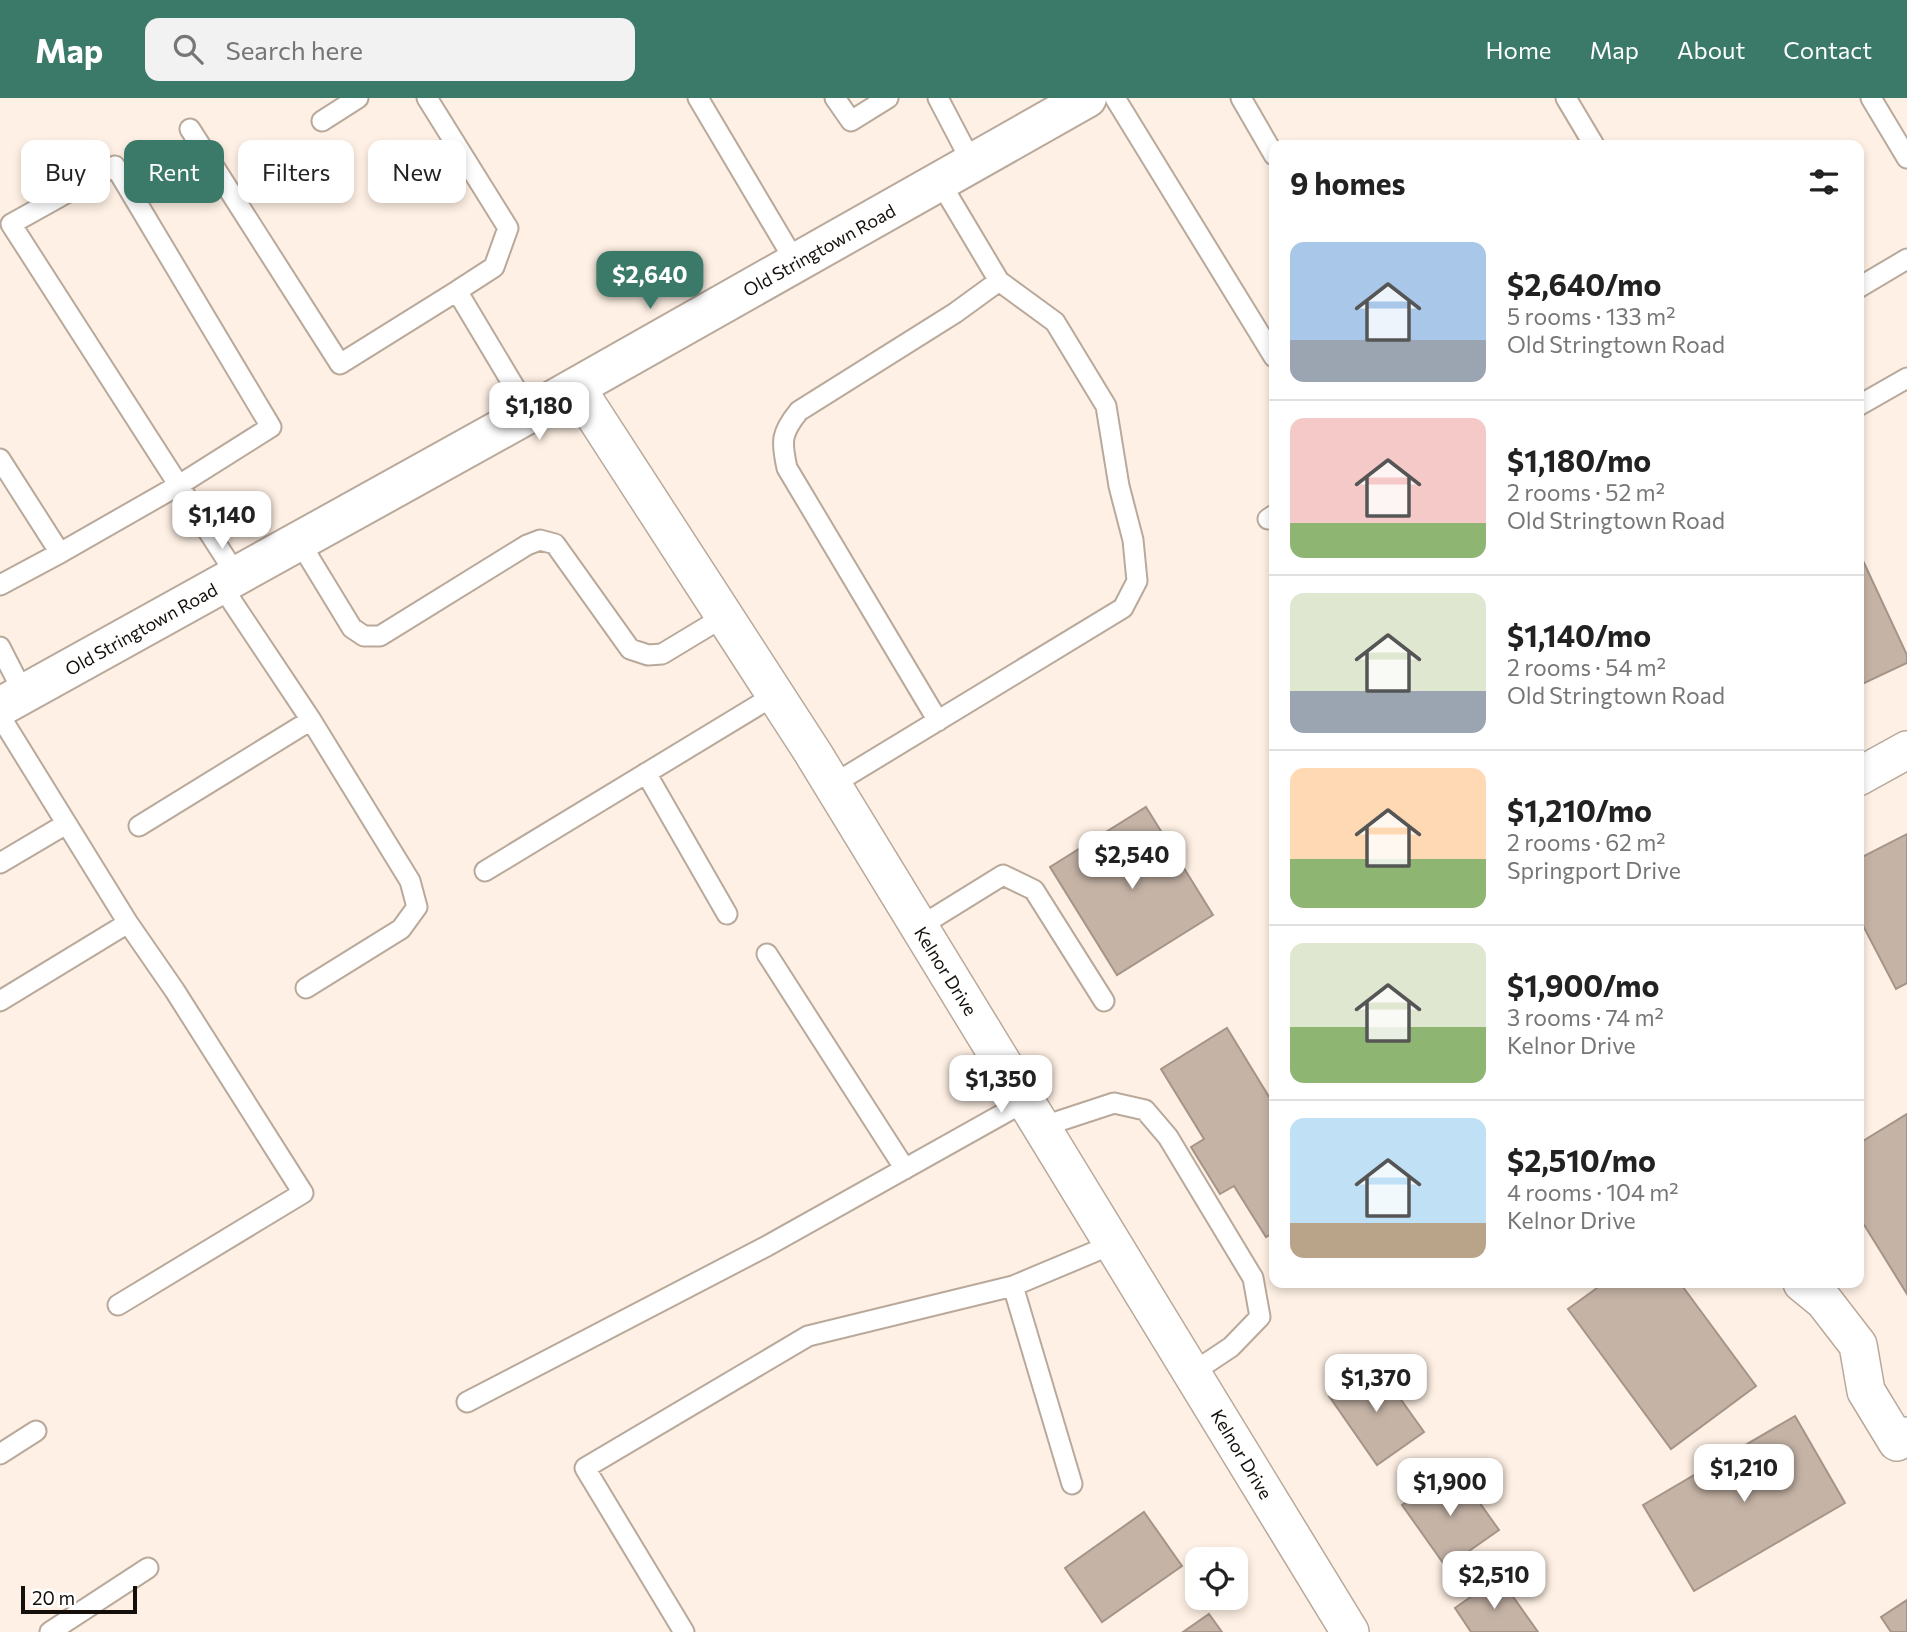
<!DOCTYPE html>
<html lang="en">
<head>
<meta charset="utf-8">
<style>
  body { margin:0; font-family:Commissioner,sans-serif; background:#f2f2f2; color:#222; height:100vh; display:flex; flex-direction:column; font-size:26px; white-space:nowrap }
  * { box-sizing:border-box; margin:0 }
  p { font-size:23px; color:#767676 }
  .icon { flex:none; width:38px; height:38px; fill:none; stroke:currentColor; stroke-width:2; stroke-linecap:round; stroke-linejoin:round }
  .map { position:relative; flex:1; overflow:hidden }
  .side { position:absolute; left:1269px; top:42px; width:595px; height:1148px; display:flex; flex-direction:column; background:#fff; border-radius:14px; box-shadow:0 4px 10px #0003 }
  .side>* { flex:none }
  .hud { position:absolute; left:21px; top:42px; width:665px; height:63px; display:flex; gap:14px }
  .controls { position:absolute; left:1185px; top:1449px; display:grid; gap:14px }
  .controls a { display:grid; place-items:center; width:63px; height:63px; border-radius:14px; background:#fff; box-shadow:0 4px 10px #0003; font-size:35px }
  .scale { position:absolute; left:21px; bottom:18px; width:116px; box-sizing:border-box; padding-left:7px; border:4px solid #140f0a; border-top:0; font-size:19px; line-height:24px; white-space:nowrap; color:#140f0a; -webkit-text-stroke:5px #fff; paint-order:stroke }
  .price { position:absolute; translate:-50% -60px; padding:0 16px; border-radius:14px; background:#fff; color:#222; font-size:23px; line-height:46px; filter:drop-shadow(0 2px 4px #0008) }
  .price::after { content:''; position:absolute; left:50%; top:42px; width:21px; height:16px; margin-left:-10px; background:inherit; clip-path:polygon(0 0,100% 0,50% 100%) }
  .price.active { background:#3b7a69; color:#fff }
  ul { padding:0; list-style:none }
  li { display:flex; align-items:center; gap:21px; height:175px; padding:0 21px }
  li+li { border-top:2px solid #e0e0e0 }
  li span { display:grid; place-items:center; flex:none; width:196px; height:140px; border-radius:14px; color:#555 }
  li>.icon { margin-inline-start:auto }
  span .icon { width:84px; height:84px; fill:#fffc; stroke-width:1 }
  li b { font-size:30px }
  h2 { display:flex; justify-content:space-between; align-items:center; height:84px; padding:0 21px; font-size:30px }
  .tag { padding:0 24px; border-radius:14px; background:#fff; box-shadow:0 4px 10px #0003; font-size:24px; line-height:63px }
  .tag.active { background:#3b7a69; color:#fff }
  header { display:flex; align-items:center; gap:42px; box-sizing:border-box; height:98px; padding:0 35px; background:#3b7a69; color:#fff }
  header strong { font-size:33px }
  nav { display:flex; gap:38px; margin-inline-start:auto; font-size:24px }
  .search { width:490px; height:63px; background:#f2f2f2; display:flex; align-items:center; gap:18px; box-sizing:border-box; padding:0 24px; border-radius:14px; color:#767676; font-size:26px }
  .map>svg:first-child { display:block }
  .building { fill:#c5b3a6; stroke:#a59487; stroke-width:2 }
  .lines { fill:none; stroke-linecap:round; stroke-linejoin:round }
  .service-casing { stroke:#b9a99b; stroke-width:23 }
  .minor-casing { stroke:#b9a99b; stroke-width:40 }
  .tertiary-casing { stroke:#b9a99b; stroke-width:42 }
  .service { stroke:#fff; stroke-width:19 }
  .minor { stroke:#fff; stroke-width:37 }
  .tertiary { stroke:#fff; stroke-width:38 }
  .labels { text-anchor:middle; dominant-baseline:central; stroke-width:7; stroke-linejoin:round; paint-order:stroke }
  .street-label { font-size:18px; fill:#140f0a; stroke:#fff }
</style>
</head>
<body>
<header>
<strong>Map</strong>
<div class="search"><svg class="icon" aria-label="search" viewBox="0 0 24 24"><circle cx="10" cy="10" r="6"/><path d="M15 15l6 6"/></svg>Search here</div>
<nav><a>Home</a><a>Map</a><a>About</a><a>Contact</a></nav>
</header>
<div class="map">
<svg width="1907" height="1534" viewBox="0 0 1907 1534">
  <rect width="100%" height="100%" fill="#fef0e4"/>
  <!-- building -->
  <path class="building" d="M1858,452L1907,557V565L1858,588Z
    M1146,709L1213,817L1117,877L1050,769Z
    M1907,736V885L1896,891L1858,818V761Z
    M1227,930L1274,1007V1134L1266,1139L1234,1088L1220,1096L1191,1049L1204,1041L1161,971Z
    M1907,1016V1196L1858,1117V1046Z
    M1604,1185H1680L1756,1288L1671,1351L1568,1211Z
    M1375,1265L1424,1334L1377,1367L1329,1298Z
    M1795,1318L1845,1405L1694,1493L1643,1407Z
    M1455,1370L1499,1432L1446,1469L1402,1407Z
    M1144,1414L1182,1468L1102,1524L1065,1470Z
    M1499,1479L1538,1534H1471L1455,1510Z
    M1907,1502V1534H1891L1881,1519Z
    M1209,1516L1222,1534H1183Z"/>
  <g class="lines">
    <!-- service casing -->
    <g class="service-casing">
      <path id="service" d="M427,0L508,130L494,169L457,193
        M698,0L796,165
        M835,0L851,23L888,0
        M938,0L972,65
        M1115,0L1274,259
        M1241,0L1274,57
        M1566,0L1594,47
        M1871,0L1907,60
        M322,23L358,0
        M190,31L340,266L457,193L530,315
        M1858,190L1907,161
        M1858,308L1907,280
        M0,361L60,455L179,387L271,329L115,68L11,126L237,478
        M1268,421L1274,417
        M299,443L352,530L364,538H380L527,447L540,442L555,446L630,551L648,557L662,556L725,518
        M0,487L60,455
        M221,487L311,622L410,783L417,809L401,831L306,890
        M0,549L24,596
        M0,618L128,825L0,903
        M938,623L787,370C781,343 781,335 799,313L955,215L999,183
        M646,675L727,816
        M832,687L1123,510L1137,483L1133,442L1119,388L1106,308L1055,224L999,183L940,84
        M139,728L311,622
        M0,765L66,726
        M485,773L775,597
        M919,829L1003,777L1034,792L1104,903
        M767,856L905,1071
        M1041,1029L1114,1005L1145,1012L1168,1039L1253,1180L1260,1219L1231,1249L1192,1275
        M1013,1188L1072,1386
        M118,1207L303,1095L175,893L128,825
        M467,1304L767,1148L1026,1003
        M0,1356L36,1333
        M50,1534L148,1470
        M684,1534L585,1370L808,1238L1013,1188L1113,1146"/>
    </g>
    <!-- minor casing -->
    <g class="minor-casing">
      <path id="minor" d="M576,289L813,655L1350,1534
        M1858,679L1907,652
        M1802,1185L1824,1203L1858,1247L1866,1293L1897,1344L1907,1338"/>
    </g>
    <!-- tertiary casing -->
    <g class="tertiary-casing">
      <path id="tertiary" d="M0,609L530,315L1087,0"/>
    </g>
    <!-- service -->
    <use href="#service" class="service"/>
    <!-- minor -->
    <use href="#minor" class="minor"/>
    <!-- tertiary -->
    <use href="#tertiary" class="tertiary"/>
  </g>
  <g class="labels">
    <!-- street labels -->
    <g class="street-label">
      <text transform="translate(819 152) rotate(-29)">Old Stringtown Road</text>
      <text transform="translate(141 531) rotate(-29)">Old Stringtown Road</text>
      <text transform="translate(946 873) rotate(58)">Kelnor Drive</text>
      <text transform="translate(1242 1356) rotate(59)">Kelnor Drive</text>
    </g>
  </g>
</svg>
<div class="controls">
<a><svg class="icon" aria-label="locate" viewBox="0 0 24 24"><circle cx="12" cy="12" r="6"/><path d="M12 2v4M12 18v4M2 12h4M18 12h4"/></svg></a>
</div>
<div class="scale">20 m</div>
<b class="price active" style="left:650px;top:213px">$2,640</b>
<b class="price" style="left:539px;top:344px">$1,180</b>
<b class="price" style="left:222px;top:453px">$1,140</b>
<b class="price" style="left:1132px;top:793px">$2,540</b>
<b class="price" style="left:1001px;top:1017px">$1,350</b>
<b class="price" style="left:1376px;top:1316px">$1,370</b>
<b class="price" style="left:1744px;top:1406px">$1,210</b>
<b class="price" style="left:1450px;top:1420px">$1,900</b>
<b class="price" style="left:1494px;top:1513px">$2,510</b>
<div class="hud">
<a class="tag">Buy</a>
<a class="tag active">Rent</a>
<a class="tag">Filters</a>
<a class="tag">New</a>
</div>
<section class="side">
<h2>9 homes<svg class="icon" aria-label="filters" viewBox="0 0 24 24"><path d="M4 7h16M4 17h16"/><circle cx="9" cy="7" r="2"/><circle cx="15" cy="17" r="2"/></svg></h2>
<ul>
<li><span style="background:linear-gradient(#a9c7e8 70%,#9aa5b1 0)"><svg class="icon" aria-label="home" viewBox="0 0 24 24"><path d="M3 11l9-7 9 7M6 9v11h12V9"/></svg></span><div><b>$2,640/mo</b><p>5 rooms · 133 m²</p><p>Old Stringtown Road</p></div></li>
<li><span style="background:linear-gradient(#f6c9c9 75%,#8fb573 0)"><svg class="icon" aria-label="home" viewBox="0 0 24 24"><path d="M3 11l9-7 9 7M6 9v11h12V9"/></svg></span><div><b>$1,180/mo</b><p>2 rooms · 52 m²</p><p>Old Stringtown Road</p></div></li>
<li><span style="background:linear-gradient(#dfe7d0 70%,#9aa5b1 0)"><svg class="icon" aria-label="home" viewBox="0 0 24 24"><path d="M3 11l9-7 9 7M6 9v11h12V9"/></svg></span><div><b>$1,140/mo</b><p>2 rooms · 54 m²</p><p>Old Stringtown Road</p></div></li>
<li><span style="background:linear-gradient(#ffd9b3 65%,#8fb573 0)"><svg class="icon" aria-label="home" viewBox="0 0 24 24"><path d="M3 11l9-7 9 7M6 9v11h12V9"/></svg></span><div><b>$1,210/mo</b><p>2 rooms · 62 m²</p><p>Springport Drive</p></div></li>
<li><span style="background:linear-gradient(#dfe7d0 60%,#8fb573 0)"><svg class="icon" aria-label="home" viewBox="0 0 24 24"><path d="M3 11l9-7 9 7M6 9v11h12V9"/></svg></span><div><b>$1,900/mo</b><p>3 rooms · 74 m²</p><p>Kelnor Drive</p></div></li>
<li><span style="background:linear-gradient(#bfe0f5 75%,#b9a48a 0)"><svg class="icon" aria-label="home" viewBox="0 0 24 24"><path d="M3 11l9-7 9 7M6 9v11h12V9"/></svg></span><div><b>$2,510/mo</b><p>4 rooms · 104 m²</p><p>Kelnor Drive</p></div></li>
</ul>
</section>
</div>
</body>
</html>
